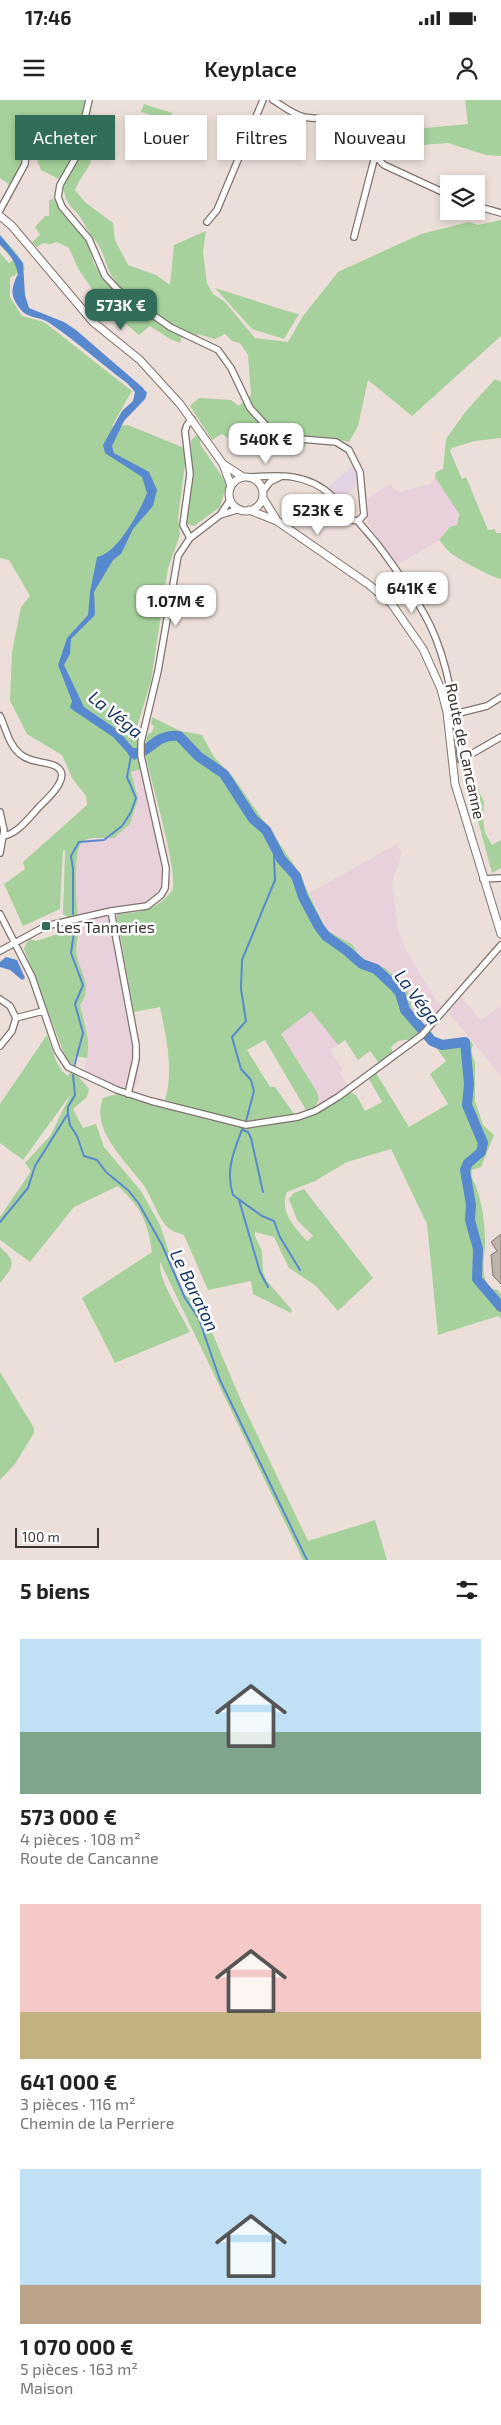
<!DOCTYPE html>
<html lang="fr">
<head>
<meta charset="utf-8">
<style>
  body { margin:0; font-family:"Exo 2",sans-serif; background:#f2f2f2; color:#222; height:100vh; display:flex; flex-direction:column; font-size:19px; white-space:nowrap }
  * { box-sizing:border-box; margin:0 }
  p { font-size:16px; color:#767676 }
  .icon { flex:none; width:28px; height:28px; fill:none; stroke:currentColor; stroke-width:2; stroke-linecap:round; stroke-linejoin:round }
  .map { position:relative; height:1460px; overflow:hidden }
  .details { display:flex; flex-direction:column; background:#fff; flex:1 }
  .details>* { flex:none }
  .guide { position:absolute; left:15px; top:15px; width:471px; height:45px; display:flex; gap:10px }
  .tools { position:absolute; left:440px; top:75px; display:grid; gap:10px }
  .tools a { display:grid; place-items:center; width:45px; height:45px; border-radius:0px; background:#fff; box-shadow:0 2px 8px #0003; font-size:25px }
  .scale { position:absolute; left:15px; bottom:12px; width:84px; box-sizing:border-box; padding-left:5px; border:2px solid #3c3734; border-top:0; font-size:14px; line-height:18px; white-space:nowrap; color:#3c3734; -webkit-text-stroke:4px #fff; paint-order:stroke }
  .price { position:absolute; translate:-50% -42px; padding:0 11px; border-radius:10px; background:#fff; color:#222; font-size:16px; line-height:32px; filter:drop-shadow(0 1px 2px #0008) }
  .price::after { content:''; position:absolute; left:50%; top:30px; width:15px; height:11px; margin-left:-8px; background:inherit; clip-path:polygon(0 0,100% 0,50% 100%) }
  .price.current { background:#316d58; color:#fff }
  ul { padding:0; list-style:none }
  li { display:grid; align-content:center; gap:10px; height:265px; padding:0 20px }
  li span { display:grid; place-items:center; height:155px; border-radius:0px; color:#555 }
  li>.icon { margin-inline-start:auto }
  span .icon { width:90px; height:90px; fill:#fffc; stroke-width:1 }
  li b { font-size:21px }
  h2 { display:flex; justify-content:space-between; align-items:center; height:60px; padding:0 20px; font-size:21px }
  .pill { padding:0 18px; border-radius:0px; background:#fff; box-shadow:0 2px 8px #0003; font-size:18px; line-height:45px }
  .pill.current { background:#316d58; color:#fff }
  .status { display:flex; justify-content:space-between; align-items:center; height:35px; padding:0 25px; background:#fff; direction:ltr }
  .status svg { height:14px; fill:currentColor }
  header { display:flex; justify-content:space-between; align-items:center; height:65px; padding:0 20px; background:#fff; font-size:22px; font-weight:600 }
  .map>svg:first-child { display:block }
  .commercial { fill:#e3d2e3 }
  .industrial { fill:#e9d1db }
  .green { fill:#a7d19c }
  .water { fill:#5889ce }
  .lines { fill:none; stroke-linecap:round; stroke-linejoin:round }
  .stream { stroke:#5889ce; stroke-width:2 }
  .river { stroke:#5889ce; stroke-width:10 }
  .building { fill:#bcb2aa; stroke:#827971 }
  .minor-casing { stroke:#7e736e; stroke-width:8 }
  .major-casing { stroke:#7e736e; stroke-width:9 }
  .minor { stroke:#fff; stroke-width:5.5 }
  .major { stroke:#fff; stroke-width:7 }
  .poi-dot { fill:#316d58; stroke:#fff; stroke-width:2 }
  .labels { text-anchor:middle; dominant-baseline:central; stroke-width:5; stroke-linejoin:round; paint-order:stroke }
  .street-label { font-size:16px; fill:#3c3734; stroke:#fff }
  .poi-label { font-size:16px; fill:#3c3734; stroke:#fff; text-anchor:start }
  .water-label { font-size:18px; font-style:italic; fill:#11325f; stroke:#fff }
</style>
</head>
<body>
<div class="status"><b>17:46</b><svg viewBox="0 0 49 12"><path d="M0 12V9h3v3zM5 12V6h3v6zM10 12V3h3v9zM15 12V0h3v12zM26 1h20v11H26zM47 4h2v5h-2z"/></svg></div>
<header><svg class="icon" aria-label="menu" viewBox="0 0 24 24"><path d="M4 6h16M4 12h16M4 18h16"/></svg>Keyplace<svg class="icon" aria-label="person" viewBox="0 0 24 24"><circle cx="12" cy="8" r="4"/><path d="M4 21q1-7 8-7t8 7"/></svg></header>
<div class="map">
<svg width="501" height="1460" viewBox="0 0 501 1460">
  <rect width="100%" height="100%" fill="#ecdfd9"/>
  <!-- commercial -->
  <path class="commercial" d="M354,365L359,384L342,398L328,387Z"/>
  <!-- industrial -->
  <path class="industrial" d="M435,377L458,410L457,425L450,427L439,440L396,466L368,423V398L389,384L399,392L430,384Z
    M142,669L162,768L161,785L155,796L147,801L136,805L115,806L140,944L141,958L136,988L118,987L84,971L88,952L87,927L80,905L77,855L80,824L76,807L77,757L80,743L85,739L114,738L130,724L138,699L131,672Z
    M397,744L402,753L392,782L398,829L403,845L437,902L441,905L446,904L426,927L411,910L409,894L385,868L361,860L353,845L328,831L309,793Z
    M461,897L481,920L501,906V976L448,912Z
    M311,911L336,941L338,945L330,950L343,970L340,973L348,986L324,1003H319L317,992L281,934Z"/>
  <!-- green -->
  <path class="green" d="M0,0H89C81,28 76,55 59,79L41,70L35,55L32,54L30,47L24,43L23,61L0,106L9,84L0,78Z
    M465,0H501V56L486,55L448,43L422,45L418,50L405,46L398,51H385L386,40L403,30L468,24Z
    M144,4L172,13L165,39H162V30L149,14L141,12Z
    M86,38C99,66 85,66 75,90L86,103L113,123L115,140L128,165L156,175L170,185L174,145L206,131L203,152L207,183L213,194L225,202L255,238L288,242L303,216L338,172L421,134L469,122L478,125L501,120V236L412,316L368,280L358,326L349,342C341,340 333,338 325,337C294,336 279,338 257,312L254,316C268,335 282,340 305,342V347L282,346L251,333L228,338L222,334L212,340L190,306L199,298L231,300L239,306L251,295L248,255L240,243L232,241L225,234L215,239L198,234L197,237C169,225 124,199 109,171C106,165 105,157 101,150C97,141 89,134 85,125C77,107 67,112 63,86L70,75L83,39Z
    M54,99L88,143L94,164L103,178L124,198L182,236L180,243L170,239L150,226L139,235L102,204L79,170L69,148L57,142L51,144L43,143L37,147L32,142L40,135L35,127L45,116H49V100Z
    M0,135C10,146 20,155 25,169L10,178V197L22,216L44,222L132,291L112,326L128,325L187,349L178,418L180,435L168,468L151,581L137,627L142,669L131,672L138,699L130,724L114,738C106,739 90,736 83,741C73,747 76,804 78,815L69,818L63,814L65,751L63,750L60,809L23,826L4,784L25,769L23,762L87,705L86,696L72,678L62,655L27,634L10,601L12,552L21,507L30,496L9,460L0,458V153L9,163L13,160L2,147Z
    M215,188L287,211L299,214L284,239L252,229Z
    M495,279L501,282V338L475,341L452,348L450,351L462,379L466,377L488,430L495,429L496,433H501V479C493,478 460,460 452,454C447,451 443,444 439,440L450,427L457,425L459,414L435,377L436,372L443,369L446,339L466,311Z
    M197,335L201,339L200,344L227,384L220,407L194,426L187,424L186,420L192,373L191,340Z
    M152,617L180,631L202,635L214,657L233,677L295,766L325,827L328,831L353,845L361,860L385,868L400,881L409,894L412,910L426,927L412,939L398,941L391,947L393,953L379,963L370,951L358,960L345,940L338,945L311,911L281,934L317,992L319,999L315,1007L306,1010L265,940L247,950L270,987H275L294,1014C250,1031 207,1013 165,1000C174,970 166,937 160,907L134,912L117,818V814C142,812 155,811 171,792C182,780 148,673 145,653C144,646 146,640 148,634L152,632L154,626L151,624Z
    M466,663L484,702L483,718L485,733L492,745L501,740V768L492,773L466,676L464,668Z
    M78,823L80,824C79,834 75,847 77,856C81,874 93,888 80,905C84,922 91,940 87,958L75,956L73,966L65,956L24,849L27,842L31,839L36,841L64,832L69,826Z
    M47,935L56,961L62,971L68,976L70,972L78,976L89,989L87,997L73,1009L83,1028L96,1024L104,1047L141,1091L160,1125L183,1194L200,1204L242,1303L308,1441L375,1420L387,1460H303L160,1162C158,1180 181,1214 190,1232L115,1263L82,1198L152,1152C147,1119 141,1108 118,1086L74,1107L30,1162L0,1140V1117L31,1071L25,1063L50,1036L71,994L23,1060L0,1043V1004Z
    M458,938H468L473,944L471,952L475,962V1001L483,1025L494,1035L481,1067L472,1070L471,1076C481,1091 486,1127 485,1144C484,1161 480,1174 490,1189L498,1190L501,1194V1219L498,1216L438,1235L427,1124L391,1049L347,1062L315,1081L287,1092C279,1111 294,1127 307,1141L313,1136L297,1120L289,1099L294,1093L304,1089L373,1178L338,1211L316,1186L289,1168L274,1137L255,1132V1136L262,1151L263,1172L266,1180L292,1210L291,1213L253,1194L251,1181L208,1190L184,1135C180,1133 173,1132 170,1129C159,1122 151,1094 142,1083C125,1060 90,1029 103,998L117,994L209,1020L249,1028L308,1017L328,1008L350,992L356,995L365,1011L382,1002L369,979L376,973L409,1027L448,1004L430,974L446,961L434,945L441,947L457,946Z
    M0,1147C17,1162 14,1166 0,1183Z
    M0,1272L34,1328V1333L15,1364L0,1380Z"/>
  <!-- water -->
  <path class="water" d="M0,135L23,163L25,195L29,208L64,222L76,230L142,287L147,293L145,299L124,321L112,346L114,353L149,372L157,390L153,406L133,429L121,454L113,460L94,492L95,515L71,539L70,554L64,565L84,607L119,631L133,648L139,649L138,658L134,660L113,637L70,608L72,601L58,565L67,538L88,515L90,492L97,457C117,454 140,411 147,393L142,377L105,353L103,345L122,311L133,301L135,292L127,283C100,263 75,240 48,222C40,217 30,218 23,212C10,198 10,189 18,174C16,162 9,153 0,145Z
    M6,857L17,860L25,878L22,880L10,870L0,867V862Z"/>
  <g class="lines">
    <!-- stream -->
    <path class="stream" d="M73,814V769L71,756L79,742L104,740L122,726L131,712L136,698L127,677L131,656
      M74,967L83,933L75,904L83,885L71,853L75,825
      M73,975L75,995L68,1007V1014L70,1025L77,1036L84,1056L97,1060L106,1072L129,1091L139,1104L162,1145L185,1198L199,1219L220,1280L307,1460
      M246,1021L254,991L251,980L241,969L232,937L246,921L241,889L242,860L275,780L274,756L276,749
      M243,1027C234,1051 225,1070 233,1095L262,1116L274,1121L280,1137L300,1170
      M243,1030L248,1032L251,1038L263,1092
      M239,1100L260,1172L268,1187
      M0,1122L28,1088L35,1066L67,1015"/>
    <!-- river -->
    <path class="river" d="M133,653C150,655 154,633 179,636L198,656L224,674L253,719L266,730L281,759L296,776L303,797L319,827L326,836L347,851L362,864L376,869L395,887L400,893L405,910L432,941L442,945L465,942L469,984L467,1005L483,1043L481,1052L468,1063L465,1070L471,1105L470,1120L478,1149L477,1179L501,1207"/>
  </g>
  <!-- building -->
  <path class="building" d="M501,1134V1184L493,1176L491,1155L497,1151L491,1142Z"/>
  <g class="lines">
    <!-- minor casing -->
    <g class="minor-casing">
      <path id="minor" d="M89,0L76,57L60,85L58,97L62,107L89,139L105,176L118,190L170,227L218,250L231,268L250,308L271,331L288,338L336,342L349,350L360,372L364,415L358,421L352,420C344,413 339,403 332,396C308,373 280,375 250,377
        M273,0C283,6 292,14 304,17C321,20 336,17 352,27C367,35 371,54 384,65L449,95
        M476,106L501,113
        M0,110L25,64L26,50
        M207,122L217,110L263,0
        M354,137L375,56
        M263,391L270,382L280,377
        M220,415L240,409
        M358,421C364,429 371,436 378,445C396,469 416,497 430,525C450,567 455,615 461,660L501,637
        M190,438L183,425L190,374L185,331L187,325L192,319
        M455,614L487,606L501,597
        M0,616C6,629 9,645 20,654C29,662 41,661 53,665C76,674 47,699 39,707C29,718 18,733 4,736
        M0,712L4,730L0,753
        M483,779L501,778
        M111,811L136,945V959L128,994
        M0,814L32,877L57,950L68,967L117,990L151,1001L246,1025L298,1017L315,1011L338,997L422,935L501,845
        M0,851L46,826L111,811L147,806L161,795L165,788L166,768L141,656V642L158,571L178,456L190,438L220,415L230,400
        M0,899L10,906L16,918L12,931L0,946
        M16,918L43,911"/>
    </g>
    <!-- major casing -->
    <g class="major-casing">
      <path id="major" d="M0,116L12,126L93,222L140,260L180,304L223,364L231,386
        M223,364L243,377
        M229 394a17 17 0 1 1 34 0a17 17 0 1 1-34 0Z
        M263,398L276,419
        M249,410L277,421L368,484L391,503L423,549L441,589L447,612L455,684L501,834"/>
    </g>
    <!-- minor -->
    <use href="#minor" class="minor"/>
    <!-- major -->
    <use href="#major" class="major"/>
  </g>
  <!-- markers -->
  <rect class="poi-dot" x="41" y="821" width="10" height="10" rx="2.5"/>
  <g class="labels">
    <!-- street labels -->
    <g class="street-label">
      <text transform="translate(466 651) rotate(78)">Route de Cancanne</text>
    </g>
    <!-- poi labels -->
    <g class="poi-label">
      <text x="56" y="826">Les Tanneries</text>
    </g>
    <!-- water labels -->
    <g class="water-label">
      <text transform="translate(116 614) rotate(39)">La Véga</text>
      <text transform="translate(418 897) rotate(53)">La Véga</text>
      <text transform="translate(195 1190) rotate(64)">Le Baraton</text>
    </g>
  </g>
</svg>
<div class="tools">
<a><svg class="icon" aria-label="layers" viewBox="0 0 24 24"><path d="M12 4l9 5-9 5-9-5zM3 14l9 5 9-5"/></svg></a>
</div>
<div class="scale">100 m</div>
<b class="price current" style="left:121px;top:231px">573K €</b>
<b class="price" style="left:266px;top:365px">540K €</b>
<b class="price" style="left:318px;top:436px">523K €</b>
<b class="price" style="left:412px;top:514px">641K €</b>
<b class="price" style="left:176px;top:527px">1.07M €</b>
<div class="guide">
<a class="pill current">Acheter</a>
<a class="pill">Louer</a>
<a class="pill">Filtres</a>
<a class="pill">Nouveau</a>
</div>
</div>
<section class="details">
<h2>5 biens<svg class="icon" aria-label="filters" viewBox="0 0 24 24"><path d="M4 7h16M4 17h16"/><circle cx="9" cy="7" r="2"/><circle cx="15" cy="17" r="2"/></svg></h2>
<ul>
<li><span style="background:linear-gradient(#bfe0f5 60%,#7fa58c 0)"><svg class="icon" aria-label="home" viewBox="0 0 24 24"><path d="M3 11l9-7 9 7M6 9v11h12V9"/></svg></span><div><b>573 000 €</b><p>4 pièces · 108 m²</p><p>Route de Cancanne</p></div></li>
<li><span style="background:linear-gradient(#f6c9c9 70%,#c2b280 0)"><svg class="icon" aria-label="home" viewBox="0 0 24 24"><path d="M3 11l9-7 9 7M6 9v11h12V9"/></svg></span><div><b>641 000 €</b><p>3 pièces · 116 m²</p><p>Chemin de la Perriere</p></div></li>
<li><span style="background:linear-gradient(#bfe0f5 75%,#b9a48a 0)"><svg class="icon" aria-label="home" viewBox="0 0 24 24"><path d="M3 11l9-7 9 7M6 9v11h12V9"/></svg></span><div><b>1 070 000 €</b><p>5 pièces · 163 m²</p><p>Maison</p></div></li>
</ul>
</section>
</body>
</html>
